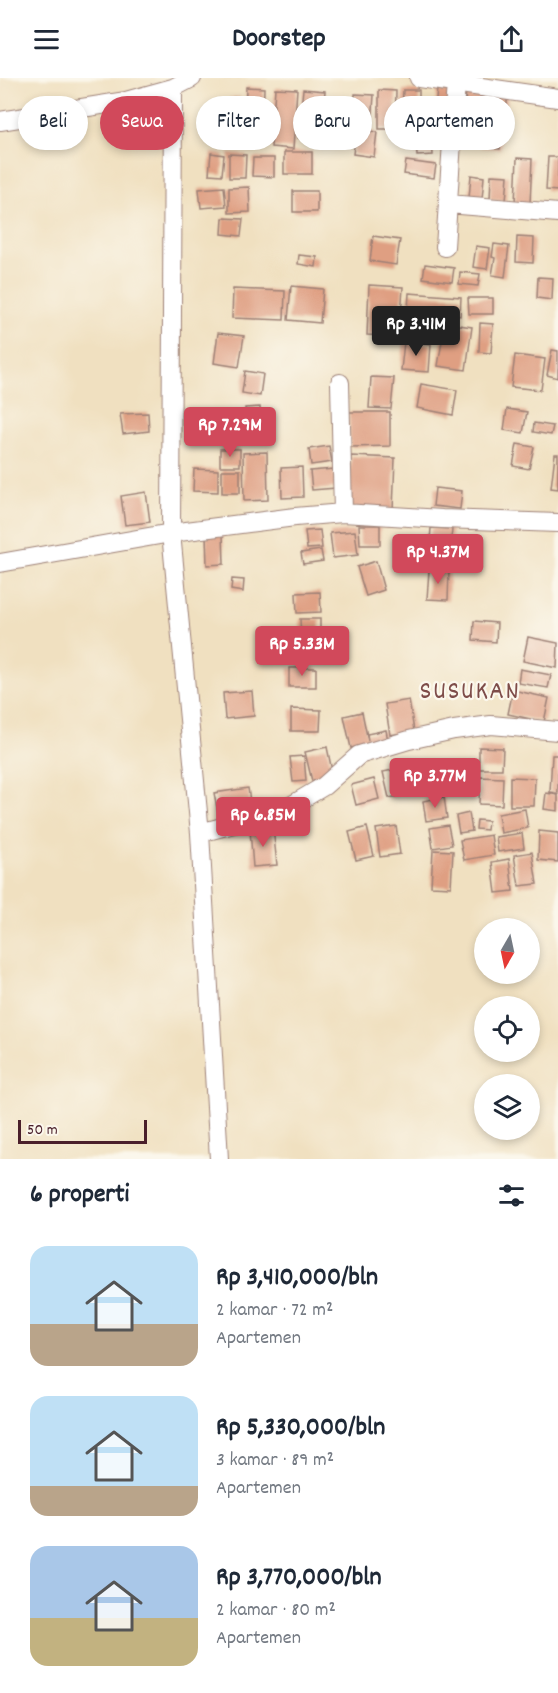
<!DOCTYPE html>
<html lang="id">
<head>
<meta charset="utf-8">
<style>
  body { margin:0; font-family:Dekko,sans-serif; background:#f2f2f3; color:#1f2937; height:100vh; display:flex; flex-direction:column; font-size:22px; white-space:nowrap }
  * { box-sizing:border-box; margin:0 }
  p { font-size:20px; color:#747a83 }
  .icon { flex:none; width:33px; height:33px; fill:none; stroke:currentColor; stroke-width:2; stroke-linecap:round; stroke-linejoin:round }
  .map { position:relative; height:1081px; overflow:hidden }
  .details { display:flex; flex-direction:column; background:#fff; flex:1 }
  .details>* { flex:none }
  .top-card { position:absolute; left:18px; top:18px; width:522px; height:54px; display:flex; gap:12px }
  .needle { width:39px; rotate:189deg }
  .fabs { position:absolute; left:474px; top:840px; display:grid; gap:12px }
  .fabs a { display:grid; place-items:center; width:66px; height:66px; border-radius:50%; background:#fff; box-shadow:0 3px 9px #0003; font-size:30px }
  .scale { position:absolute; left:18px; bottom:15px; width:129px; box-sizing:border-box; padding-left:6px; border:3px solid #4a1f2b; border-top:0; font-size:16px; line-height:21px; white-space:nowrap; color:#4a1f2b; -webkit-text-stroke:4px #fbf7ec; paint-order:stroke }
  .price { position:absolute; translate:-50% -51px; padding:0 14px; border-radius:6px; background:#d1495b; color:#fff; font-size:20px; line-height:39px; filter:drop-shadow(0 2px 3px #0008) }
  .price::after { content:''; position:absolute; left:50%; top:36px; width:18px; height:14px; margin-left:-9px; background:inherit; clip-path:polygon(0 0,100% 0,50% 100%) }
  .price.selected { background:#222; color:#fff }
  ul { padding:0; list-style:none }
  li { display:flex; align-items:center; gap:18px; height:150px; padding:0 30px }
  li span { display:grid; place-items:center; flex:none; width:168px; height:120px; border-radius:18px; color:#555 }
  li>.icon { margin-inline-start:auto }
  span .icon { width:72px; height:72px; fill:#fffc; stroke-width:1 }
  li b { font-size:26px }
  h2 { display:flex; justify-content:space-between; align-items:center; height:72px; padding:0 30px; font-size:26px }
  .pill { padding:0 21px; border-radius:27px; background:#fff; box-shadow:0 3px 9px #0003; font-size:21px; line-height:54px }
  .pill.selected { background:#d1495b; color:#fff }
  header { display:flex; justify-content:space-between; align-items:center; height:78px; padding:0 30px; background:#fff; font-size:27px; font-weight:700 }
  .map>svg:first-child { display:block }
  .building { fill:#df9f82 }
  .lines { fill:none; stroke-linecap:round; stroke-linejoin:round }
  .minor-casing { stroke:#9d8076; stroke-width:20 }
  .minor { stroke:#fff; stroke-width:18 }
  .labels { text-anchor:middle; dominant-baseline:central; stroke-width:4.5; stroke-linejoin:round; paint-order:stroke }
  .quarter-label { font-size:27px; letter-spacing:1.5px; fill:#7e4c49; stroke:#fbf7ec }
</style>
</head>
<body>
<header><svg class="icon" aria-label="menu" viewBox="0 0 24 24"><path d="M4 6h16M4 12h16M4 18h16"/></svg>Doorstep<svg class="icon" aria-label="share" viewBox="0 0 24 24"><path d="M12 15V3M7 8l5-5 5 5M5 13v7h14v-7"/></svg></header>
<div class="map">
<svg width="558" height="1081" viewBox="0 0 558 1081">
  <rect width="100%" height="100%" fill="#fbf7ec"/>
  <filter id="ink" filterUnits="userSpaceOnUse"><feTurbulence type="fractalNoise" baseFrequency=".0167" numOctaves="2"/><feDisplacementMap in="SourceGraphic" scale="12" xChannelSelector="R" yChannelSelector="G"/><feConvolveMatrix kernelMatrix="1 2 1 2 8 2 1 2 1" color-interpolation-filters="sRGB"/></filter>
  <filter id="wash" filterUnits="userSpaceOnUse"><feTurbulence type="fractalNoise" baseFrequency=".008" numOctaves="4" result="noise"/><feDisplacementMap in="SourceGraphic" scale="24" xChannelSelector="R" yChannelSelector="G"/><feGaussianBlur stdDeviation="1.35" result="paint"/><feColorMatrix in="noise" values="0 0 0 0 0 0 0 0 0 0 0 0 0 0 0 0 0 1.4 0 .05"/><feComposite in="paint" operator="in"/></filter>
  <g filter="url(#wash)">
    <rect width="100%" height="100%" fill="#f0e0c0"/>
    <g id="blocks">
      <!-- building -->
      <path class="building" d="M246,9L264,10L263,41L245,40Z
        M275,10L297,11L293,71L271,69Z
        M303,11L325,13L320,62L298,60Z
        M466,11L482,12L479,62L463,61Z
        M379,12L396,13L395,51H379Z
        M403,12H419V34H402Z
        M437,12L451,14L447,59L432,57Z
        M355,16L374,17L372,47L354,46Z
        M488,17H507V29H488Z
        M240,19L241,43L230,44L229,20Z
        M484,33L505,35L500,71L480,69Z
        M356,52L377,54L374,79L353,76Z
        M432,59L433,77L417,78L416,60Z
        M284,74H312V96H284Z
        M211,75L224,77L222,97L209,96Z
        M229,76L246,77L245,100H229Z
        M548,79H558V113L546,112Z
        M253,80H274V99L252,98Z
        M517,80L532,81L530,126L515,125Z
        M406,83L436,87L434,100L404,96Z
        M471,97L484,99L482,121L469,120Z
        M491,97L508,98L506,123L490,122Z
        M224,109L226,128L201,130L199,111Z
        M249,109L250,134L229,135V110Z
        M293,113H317V134H293Z
        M223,140L243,141L241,158L222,156Z
        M373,158L400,162L396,187L370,183Z
        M517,159L534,160L533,185L516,184Z
        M494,166L509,168L505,199L492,197L495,180L492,179Z
        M476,168L490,170L487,191L473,189Z
        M299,177L317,179L316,189L298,186Z
        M425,186L454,190L452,204L423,200Z
        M460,194L480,196L478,208L459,206Z
        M538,199L553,200L552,222L537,220Z
        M369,207L403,209L401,238L396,237L395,258L367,257Z
        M291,208L323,211L320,245L288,242Z
        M233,211L285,213L284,242L232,240Z
        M409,215L461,219L460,238L408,233Z
        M468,220H493V236H469Z
        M421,238L422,257L403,258L402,239Z
        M445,245L472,249L466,292L438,288Z
        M480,245L493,246L491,275L479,274Z
        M218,255L244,258L239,289L214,285Z
        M404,264L431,266L429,294L401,292Z
        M552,272L558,273V300L547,297Z
        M515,277L545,281L541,312L511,309Z
        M245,293L263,296L260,318L242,315Z
        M371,299L394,300L391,331L369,330Z
        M421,306L457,312L453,337L417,330Z
        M260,329L261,346H246L245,330Z
        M507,331L527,334L523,355L504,352Z
        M349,334H390V368L350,369Z
        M148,335L149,353L123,356L120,336Z
        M534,345L553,348L551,357L533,354Z
        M517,366L534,369L529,391L513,388Z
        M329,368L332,384L311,387L309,371Z
        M220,371H240V388H220Z
        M267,374L268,422L244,423L243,375Z
        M555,376H558V411L551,410Z
        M351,378L395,380L393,432L349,430Z
        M302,389L303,419L282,420L281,390Z
        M194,391L218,392V414L193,413Z
        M334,391L336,410L312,412L310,393Z
        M222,392H240V415H222Z
        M435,410L462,413L460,431L433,428Z
        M146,414L150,444L125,447L121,418Z
        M359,447H380V467H360Z
        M431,450L452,451L449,488L428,487Z
        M320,452L322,470L307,471L305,453Z
        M355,453L358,477L333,480L330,455Z
        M206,456H223L224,486L207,487Z
        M321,472L323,483L303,486L301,475Z
        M376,483L384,512L366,518L357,489Z
        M429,492L449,493L448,522L427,521Z
        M232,501L244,502L243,514L231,512Z
        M320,514L321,534L297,535L296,515Z
        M300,541H320V558L301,559Z
        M474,543L497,545L496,564L473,562Z
        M528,559L558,565L557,590L523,583Z
        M289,590H316V609H289Z
        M520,591L551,597L548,610L518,605Z
        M513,612L549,620L544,644L508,636Z
        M252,613L254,638L225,641L223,615Z
        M409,622L414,653L390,657L385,626Z
        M291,631L321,632L320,653H291Z
        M362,634L368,663L367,656L386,652L389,668L370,666L351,670L344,638Z
        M327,669L333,698L312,703L305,674Z
        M479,669L503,670L502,691H479Z
        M552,677H558V715L550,714Z
        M304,678L306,703L293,704L290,679Z
        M407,689L413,715L389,720L383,694Z
        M480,699L503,700L502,727L479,726Z
        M510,699L535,700L534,728H510Z
        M374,701L379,721L356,727L351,707Z
        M248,710L252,736L219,741L214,715Z
        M546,715L558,717V733L544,731Z
        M444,719L447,740L426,743L423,723Z
        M525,731L528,750L501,755L498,736Z
        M469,735L472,753L459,755L456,738Z
        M477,742L488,743L487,752L476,751Z
        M448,747L452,767L433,770L430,750Z
        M396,748L400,776L380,779L376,751Z
        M367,749L374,778L356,782L349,754Z
        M273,750L277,787L253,789L250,752Z
        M539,753L558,755V784L538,782Z
        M522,755L524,770L498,774L496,759Z
        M491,757L494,777L464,782L460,762Z
        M433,772L453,773L451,809L431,808Z
        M532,774L537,806L519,808L514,777Z
        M509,781L513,813L496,815L492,784Z"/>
    </g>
  </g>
  <g filter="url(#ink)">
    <use href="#blocks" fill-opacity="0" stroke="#9d8076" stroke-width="1.5"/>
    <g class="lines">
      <!-- minor casing -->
      <g class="minor-casing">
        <path id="minor" d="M419,0L558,20
          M173,10L171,455L200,755L219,1081
          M0,43L126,23L173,10L192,0
          M448,126L558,135
          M445,169L456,4L454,0
          M340,305L343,435
          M0,485L171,455L295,439L343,435L442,441L558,445
          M200,755L282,733L324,708L359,677L409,662L454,652L491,647L558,653"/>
      </g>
      <!-- minor -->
      <use href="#minor" class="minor"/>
    </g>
  </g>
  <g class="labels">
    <!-- quarter labels -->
    <g class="quarter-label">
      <text x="470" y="614">SUSUKAN</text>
    </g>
  </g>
</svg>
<div class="fabs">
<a><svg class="needle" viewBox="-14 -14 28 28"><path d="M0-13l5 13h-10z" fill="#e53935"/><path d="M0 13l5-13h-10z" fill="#747a83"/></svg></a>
<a><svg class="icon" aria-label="locate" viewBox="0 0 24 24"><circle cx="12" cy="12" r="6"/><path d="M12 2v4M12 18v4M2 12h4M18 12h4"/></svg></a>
<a><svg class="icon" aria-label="layers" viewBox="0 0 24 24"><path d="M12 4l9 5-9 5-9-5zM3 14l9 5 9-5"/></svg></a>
</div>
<div class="scale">50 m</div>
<b class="price selected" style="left:416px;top:279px">Rp 3.41M</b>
<b class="price" style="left:230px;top:380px">Rp 7.29M</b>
<b class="price" style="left:438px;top:507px">Rp 4.37M</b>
<b class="price" style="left:302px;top:599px">Rp 5.33M</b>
<b class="price" style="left:435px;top:731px">Rp 3.77M</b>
<b class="price" style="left:263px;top:770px">Rp 6.85M</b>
<div class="top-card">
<a class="pill">Beli</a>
<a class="pill selected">Sewa</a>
<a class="pill">Filter</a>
<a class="pill">Baru</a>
<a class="pill">Apartemen</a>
</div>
</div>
<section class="details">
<h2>6 properti<svg class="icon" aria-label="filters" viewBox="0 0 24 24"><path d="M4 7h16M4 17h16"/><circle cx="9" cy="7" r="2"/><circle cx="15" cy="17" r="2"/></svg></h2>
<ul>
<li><span style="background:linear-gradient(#bfe0f5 65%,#b9a48a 0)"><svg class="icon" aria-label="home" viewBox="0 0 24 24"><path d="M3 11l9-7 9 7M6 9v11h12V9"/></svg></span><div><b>Rp 3,410,000/bln</b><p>2 kamar · 72 m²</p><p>Apartemen</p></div></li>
<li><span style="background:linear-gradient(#bfe0f5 75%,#b9a48a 0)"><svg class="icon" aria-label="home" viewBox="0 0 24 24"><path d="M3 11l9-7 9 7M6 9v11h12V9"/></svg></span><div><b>Rp 5,330,000/bln</b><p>3 kamar · 89 m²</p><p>Apartemen</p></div></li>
<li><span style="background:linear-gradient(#a9c7e8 60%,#c2b280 0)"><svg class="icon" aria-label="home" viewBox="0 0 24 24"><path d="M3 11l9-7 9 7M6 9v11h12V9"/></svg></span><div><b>Rp 3,770,000/bln</b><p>2 kamar · 80 m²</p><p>Apartemen</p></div></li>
</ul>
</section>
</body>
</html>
